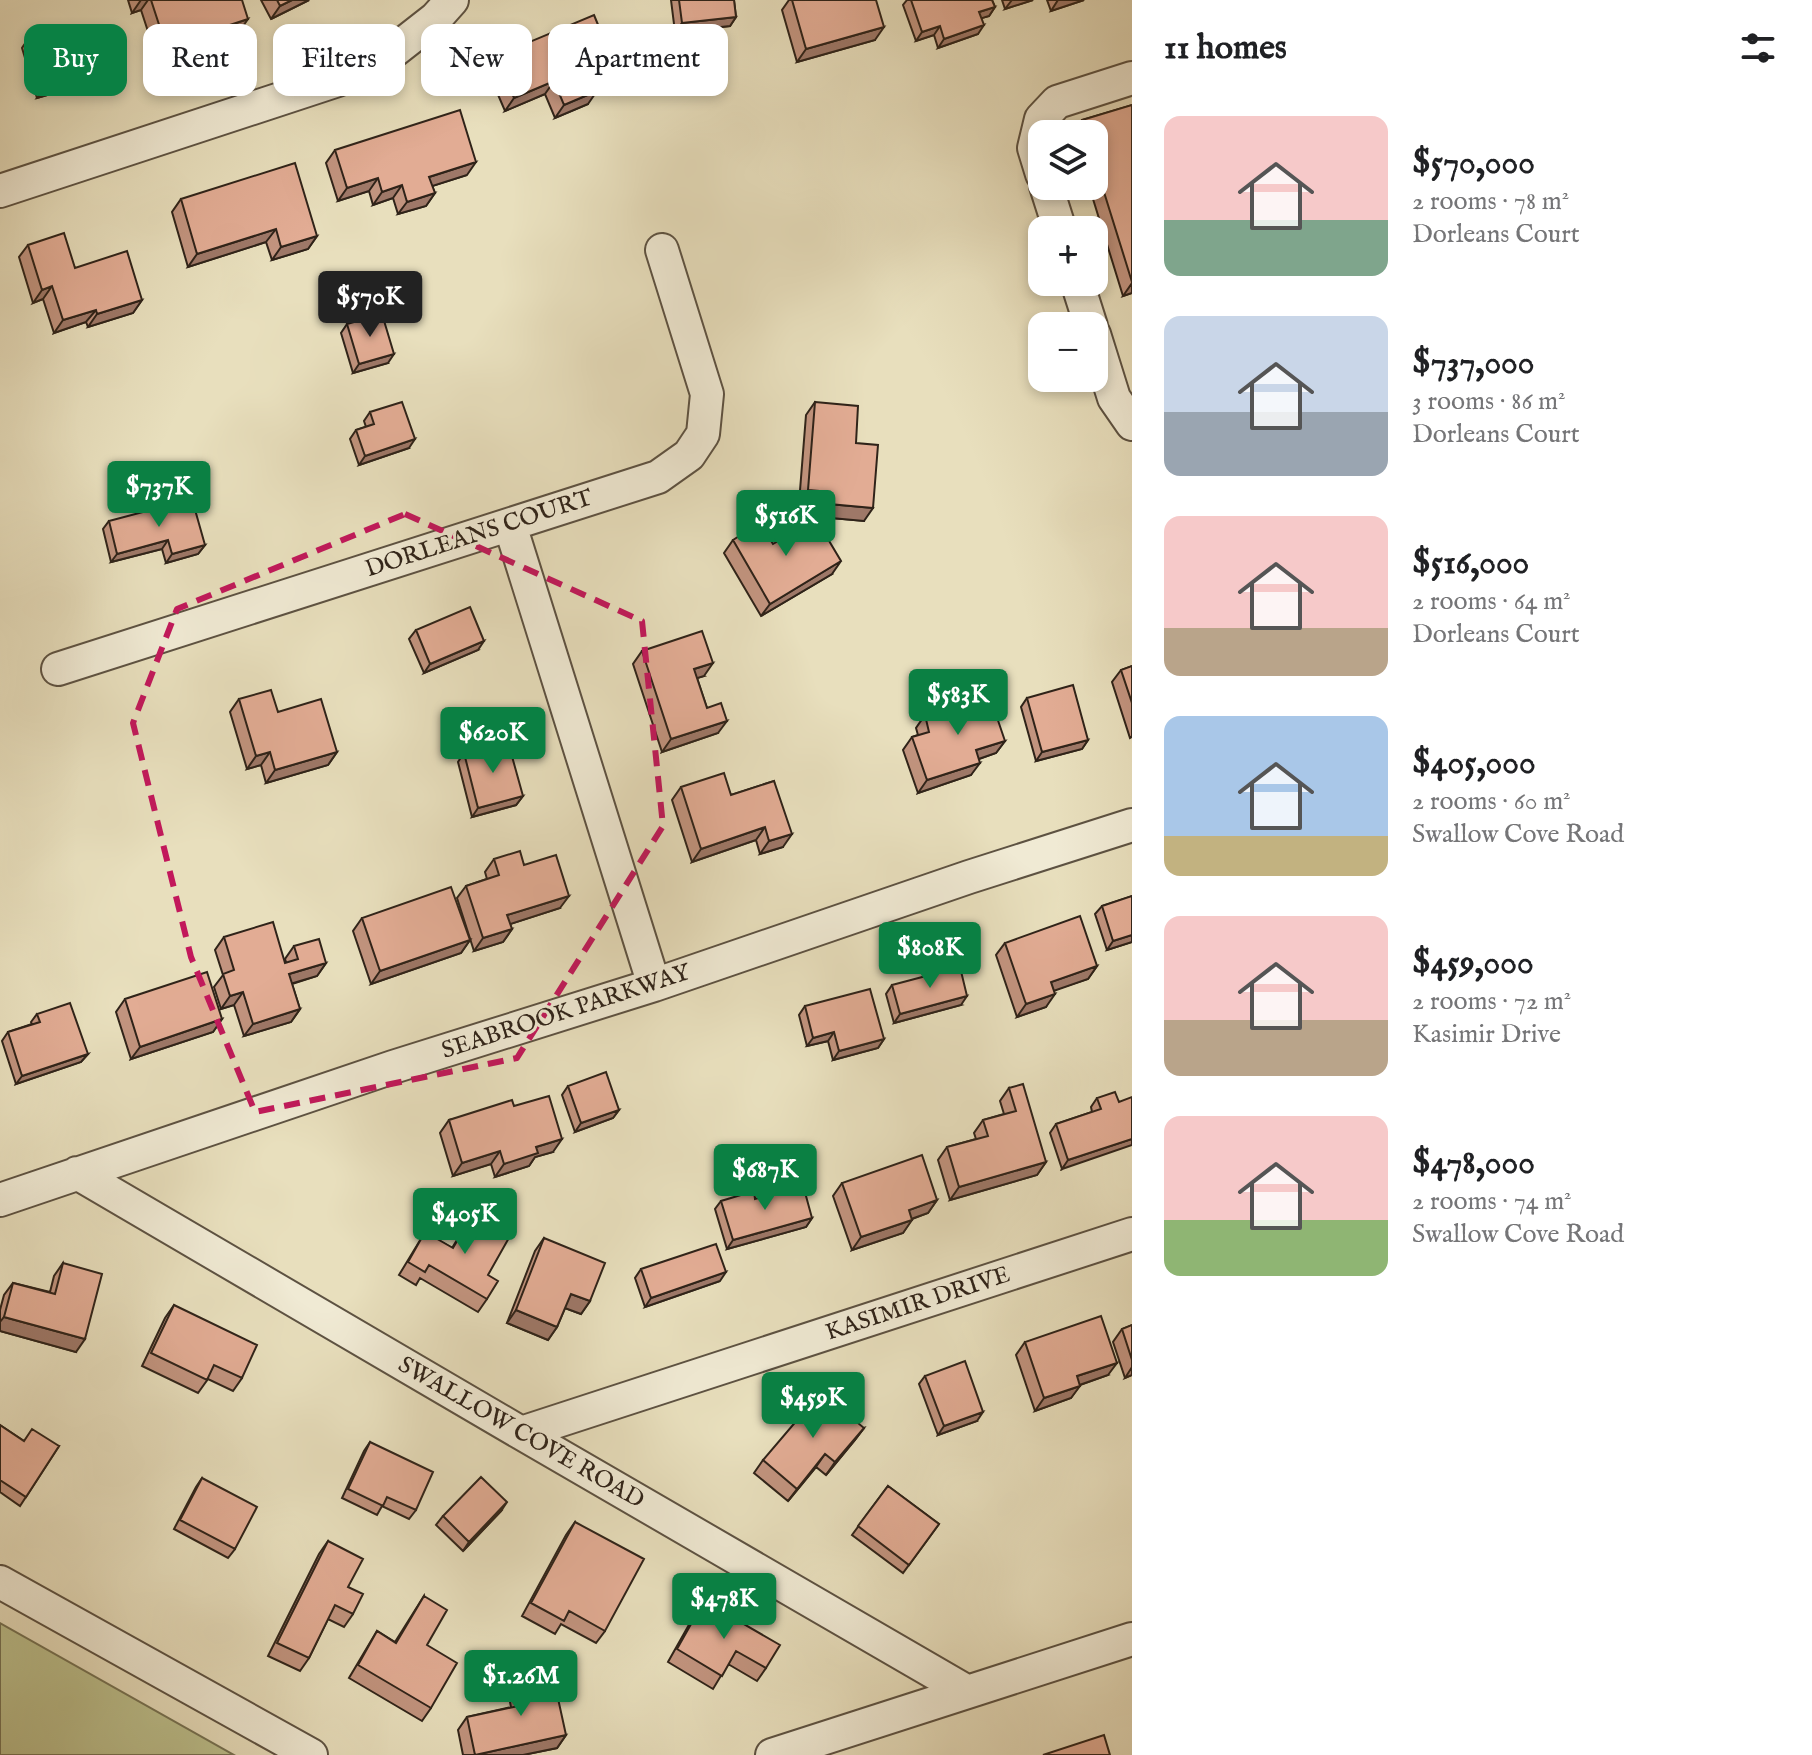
<!DOCTYPE html>
<html lang="en">
<head>
<meta charset="utf-8">
<style>
  body { margin:0; font-family:"IM FELL English",serif; background:#f6f6f6; color:#202124; height:100vh; display:flex; flex-direction:column; font-size:30px; white-space:nowrap }
  * { box-sizing:border-box; margin:0 }
  p { font-size:26px; color:#757577 }
  .icon { flex:none; width:44px; height:44px; fill:none; stroke:currentColor; stroke-width:2; stroke-linecap:round; stroke-linejoin:round }
  .map { position:relative; flex:1; overflow:hidden }
  .drawer { display:flex; flex-direction:column; background:#fff; width:680px }
  .drawer>* { flex:none }
  .hud { position:absolute; left:24px; top:24px; width:760px; height:72px; display:flex; gap:16px }
  .controls { position:absolute; left:1028px; top:120px; display:grid; gap:16px }
  .controls a { display:grid; place-items:center; width:80px; height:80px; border-radius:16px; background:#fff; box-shadow:0 4px 12px #0003; font-size:40px }
  .price { position:absolute; translate:-50% -68px; padding:0 18px; border-radius:8px; background:#0b8043; color:#fff; font-size:26px; line-height:52px; filter:drop-shadow(0 2px 4px #0008) }
  .price::after { content:''; position:absolute; left:50%; top:48px; width:24px; height:18px; margin-left:-12px; background:inherit; clip-path:polygon(0 0,100% 0,50% 100%) }
  .price.active { background:#222; color:#fff }
  ul { padding:0; list-style:none }
  li { display:flex; align-items:center; gap:24px; height:200px; padding:0 32px }
  li span { display:grid; place-items:center; flex:none; width:224px; height:160px; border-radius:16px; color:#555 }
  li>.icon { margin-inline-start:auto }
  span .icon { width:96px; height:96px; fill:#fffc; stroke-width:1 }
  li b { font-size:34px }
  h2 { display:flex; justify-content:space-between; align-items:center; height:96px; padding:0 32px; font-size:34px }
  .pill { padding:0 28px; border-radius:16px; background:#fff; box-shadow:0 4px 12px #0003; font-size:28px; line-height:72px }
  .pill.active { background:#0b8043; color:#fff }
  main { display:flex; flex:1; min-height:0 }
  .map>svg:first-child { display:block }
  .green { fill:#bcc08d; stroke:#767253; stroke-width:2 }
  .lines { fill:none; stroke-linecap:round; stroke-linejoin:round }
  .minor-casing { stroke:#5d5242; stroke-width:36 }
  .minor { stroke:#f0ead4; stroke-width:32 }
  .wall { fill:#c2947f; stroke:#2f2319; stroke-width:2 }
  .shaded-wall { fill:#9e7868; stroke:#2f2319; stroke-width:2 }
  .building { fill:#e2ac94; stroke:#2f2319; stroke-width:2 }
  .marked { fill:none; stroke:#c2185b; stroke-width:6; stroke-dasharray:16 10; stroke-linejoin:round }
  .labels { text-anchor:middle; dominant-baseline:central; stroke-width:6; stroke-linejoin:round; paint-order:stroke }
  .street-label { font-size:24px; fill:#2f2319; stroke:#f0ead4 }
</style>
</head>
<body>
<main>
<div class="map">
<svg width="1132" height="1755" viewBox="0 0 1132 1755">
  <rect width="100%" height="100%" fill="#e8dfbd"/>
  <filter id="stains"><feTurbulence type="fractalNoise" baseFrequency=".0025" numOctaves="4"/><feColorMatrix values="0 0 0 0 .2 0 0 0 0 .09 0 0 0 0 .02 0 0 0 .5 -.17"/></filter>
  <radialGradient id="worn" r=".72"><stop offset=".6" stop-color="#630" stop-opacity="0"/><stop offset="1" stop-color="#630" stop-opacity=".3"/></radialGradient>
  <!-- green -->
  <path class="green" d="M0,1623L234,1755H0Z"/>
  <g class="lines">
    <!-- minor casing -->
    <g class="minor-casing">
      <path id="minor" d="M1042,174L1034,148L1041,119L1057,102L1132,78
        M1046,186L1060,230
        M0,191L338,80L390,54L436,18L452,0
        M1077,282L1091,326
        M1094,334L1114,398L1132,424
        M510,525L654,985
        M58,669L658,477L689,455L703,434L707,394L662,250
        M77,1173L521,1433L966,1691
        M0,1200L393,1067L654,985L969,877L1132,825
        M521,1433L1132,1234
        M0,1582L311,1755
        M772,1755L1132,1639"/>
    </g>
    <!-- minor -->
    <use href="#minor" class="minor"/>
  </g>
  <!-- wall -->
  <path class="wall" d="M128,0H242L239,32L157,59L141,10L132,13Z
    M261,0H309L271,19Z
    M671,0H734L736,17L730,26L675,32Z
    M789,0H876L875,40L797,62L782,10Z
    M907,0H992L995,7L989,16L981,18L978,34L938,48L934,35L916,41L903,5Z
    M1002,0H1033L1005,9Z
    M1047,0H1084L1051,11Z
    M28,39L78,79L72,88L37,98L22,48Z
    M496,56L599,62L587,67L588,104L555,118L545,94L505,111L487,69Z
    M1132,105V293L1123,296L1089,186H1094V134L1073,133L1082,120Z
    M335,150L467,175L432,186L435,193L426,206L398,214L393,198L373,205L369,191L338,201L326,163Z
    M181,199L317,236L308,249L272,260L266,242L188,267L172,212Z
    M28,245L75,268L142,300L133,313L88,327L86,322L54,333L43,299L33,303L19,257Z
    M347,324L388,363L353,373L341,333Z
    M815,402L856,443L864,521L820,517L821,504L799,503L806,415Z
    M370,412L409,448L359,465L350,439L356,430L366,427L364,421Z
    M109,521L205,545L198,554L166,563L162,549L111,562L103,529Z
    M733,540L773,544L832,574L761,616L724,553Z
    M416,630L478,650L424,673L409,639Z
    M642,651L704,676L697,678L707,708L718,733L662,752L633,664Z
    M1132,666V737L1130,738L1112,682L1121,670Z
    M1027,698L1088,740L1082,749L1036,761L1021,707Z
    M239,699L278,712L337,752L328,765L266,783L261,765L247,769L230,712Z
    M925,715L1005,741L996,753L979,759L971,775L918,793L903,750L912,737L918,735L916,728Z
    M464,753L523,796L516,805L472,817L458,762Z
    M774,781L783,847L760,854L756,840L692,862L672,800L681,787L731,795Z
    M494,859L524,865L560,908L510,924L512,929L503,942L474,951L457,898L466,886L487,879L485,872Z
    M1132,896V942L1107,950L1095,914L1102,906Z
    M362,918L470,940L461,953L371,984L353,931Z
    M224,937L285,963L286,962L285,959L294,946L326,963L317,976L292,984L300,1009L291,1022L244,1036L234,1005L221,1009L214,987L223,975L215,950Z
    M1005,943L1097,966L1088,979L1054,990L1046,1007L1017,1017L996,955Z
    M892,985L961,1005L894,1023L886,994Z
    M125,999L222,1019L213,1032L131,1059L116,1012Z
    M805,1006L884,1039L878,1048L833,1060L828,1041L807,1046L799,1015Z
    M37,1014L88,1054L81,1062L16,1084L2,1041L8,1032L32,1024L31,1022Z
    M568,1086L619,1110L613,1118L575,1132L562,1095Z
    M1009,1088L1046,1162L1037,1175L950,1200L938,1160L947,1147L976,1139L974,1133L983,1120L1004,1114L1000,1101Z
    M1097,1098L1119,1102L1062,1169L1050,1133L1056,1124L1092,1112L1091,1107Z
    M514,1106L553,1152L535,1157L529,1166L495,1177L491,1164L453,1176L440,1133L449,1120Z
    M842,1183L937,1200L928,1213L912,1219L903,1233L852,1250L833,1196Z
    M755,1199L812,1218L806,1227L727,1249L715,1209L721,1201Z
    M473,1214L488,1275L487,1299L478,1312L420,1278L416,1285L399,1275L425,1232L452,1248Z
    M544,1238L590,1301L581,1314L565,1308L557,1327L548,1340L507,1323L535,1251Z
    M63,1263L76,1352L0,1331V1310L4,1295L13,1283L50,1292L54,1276Z
    M641,1269L720,1281L645,1307L635,1278Z
    M174,1305L242,1378L233,1391L208,1379L198,1393L142,1366L165,1318Z
    M1132,1325V1375L1125,1378L1113,1342L1122,1329Z
    M1025,1342L1108,1375L1080,1385L1071,1398L1035,1411L1016,1355Z
    M925,1376L977,1421L938,1435L919,1384Z
    M0,1425L24,1441L59,1446L20,1506L0,1492Z
    M864,1428L855,1440L826,1475L816,1467L788,1501L754,1473L763,1460Z
    M370,1442L416,1510L409,1519L382,1506L377,1515L342,1498L364,1451Z
    M202,1478L235,1549L228,1558L174,1529L196,1487Z
    M888,1486L939,1524L903,1573L852,1535Z
    M501,1511L463,1551L436,1525L443,1516Z
    M575,1522L605,1631L596,1643L561,1624L555,1634L522,1616L566,1535Z
    M328,1541L348,1587L353,1614L344,1627L328,1619L309,1658L300,1671L268,1656L319,1554Z
    M424,1596L431,1708L422,1721L349,1678L377,1631L395,1642Z
    M704,1601L766,1668L757,1681L728,1664L713,1689L668,1662L695,1614Z
    M517,1679L566,1735L557,1748L523,1755H463L458,1730L467,1717L511,1707L508,1692Z"/>
  <!-- shaded-wall -->
  <path class="shaded-wall" d="M141,0H148L141,10L132,13Z
    M292,0H309L271,19L280,6Z
    M1012,0H1033L1005,9Z
    M1058,0H1084L1051,11Z
    M995,7L989,16L973,21L979,12Z
    M736,17L730,26L675,32L682,23Z
    M248,19L239,32L157,59L166,46Z
    M984,25L978,34L938,48L944,39Z
    M940,26L934,35L916,41L922,32Z
    M884,27L875,40L797,62L806,49Z
    M608,49L599,62L575,72L584,59Z
    M78,79L72,88L37,98L43,90Z
    M554,81L545,94L505,111L514,98Z
    M597,91L588,104L555,118L564,105Z
    M476,162L467,175L420,190L429,177Z
    M378,178L369,191L338,201L347,188Z
    M402,185L393,198L373,205L382,192Z
    M435,193L426,206L398,214L407,202Z
    M276,229L266,242L188,267L197,254Z
    M317,236L308,249L272,260L281,247Z
    M1132,283V293L1123,296Z
    M52,286L43,299L33,303L42,290Z
    M142,300L133,313L88,327L97,314Z
    M96,310L86,322L54,333L63,320Z
    M394,354L388,363L353,373L359,364Z
    M415,439L409,448L359,465L365,456Z
    M808,490L830,492L821,504L799,503Z
    M829,504L873,508L864,521L820,517Z
    M168,540L162,549L111,562L117,554Z
    M205,545L198,554L166,563L172,554Z
    M841,561L832,574L761,616L770,604Z
    M484,641L478,650L424,673L430,664Z
    M713,663L704,676L685,682L694,669Z
    M727,721L718,733L662,752L671,739Z
    M1088,740L1082,749L1036,761L1042,752Z
    M1005,741L996,753L967,763L976,750Z
    M270,752L261,765L247,769L256,756Z
    M337,752L328,765L266,783L275,770Z
    M980,763L971,775L918,793L927,780Z
    M523,796L516,805L472,817L478,808Z
    M765,827L756,840L692,862L701,849Z
    M792,834L783,847L760,854L769,841Z
    M569,896L560,908L498,928L507,915Z
    M512,929L503,942L474,951L483,938Z
    M1132,935V942L1107,950L1113,941Z
    M470,940L461,953L371,984L380,971Z
    M326,963L317,976L280,987L289,974Z
    M1097,966L1088,979L1042,995L1051,982Z
    M243,992L234,1005L221,1009L230,996Z
    M1055,994L1046,1007L1017,1017L1026,1004Z
    M967,996L961,1005L894,1023L900,1014Z
    M300,1009L291,1022L244,1036L253,1024Z
    M222,1019L213,1032L131,1059L140,1047Z
    M834,1032L828,1041L807,1046L813,1038Z
    M884,1039L878,1048L833,1060L839,1051Z
    M88,1054L81,1062L16,1084L22,1076Z
    M619,1110L613,1118L575,1132L581,1123Z
    M562,1139L553,1152L535,1157L529,1166L495,1177L504,1164L536,1147Z
    M1132,1139V1145L1062,1169L1068,1160Z
    M500,1151L491,1164L453,1176L462,1163Z
    M1046,1162L1037,1175L950,1200L959,1187Z
    M937,1200L928,1213L900,1223L909,1210Z
    M812,1218L806,1227L727,1249L733,1240Z
    M912,1220L903,1233L852,1250L861,1237Z
    M726,1272L720,1281L645,1307L651,1298Z
    M571,1294L590,1301L581,1314L562,1307Z
    M516,1310L557,1327L548,1340L507,1323Z
    M4,1317L85,1339L76,1352L0,1331V1322Z
    M1117,1363L1108,1375L1068,1389L1077,1376Z
    M1132,1367V1375L1125,1378Z
    M1080,1386L1071,1398L1035,1411L1044,1398Z
    M983,1412L977,1421L938,1435L944,1426Z
    M864,1428L855,1440L826,1475L835,1462Z
    M825,1454L816,1467L788,1501L797,1489Z
    M507,1502L501,1511L463,1551L469,1542Z
    M566,1735L557,1748L523,1755H475Z"/>
  <!-- building -->
  <path class="building" d="M151,0H242L248,19L166,46Z
    M277,0H292L280,6Z
    M679,0H734L736,17L682,23Z
    M792,0H876L884,27L806,49Z
    M911,0H992L995,7L979,12L984,25L944,39L940,26L922,32Z
    M594,15L608,49L584,59L597,91L564,105L554,81L514,98L496,56Z
    M63,28L78,79L43,90L28,39Z
    M1132,105V282L1094,160V134H1086L1082,120Z
    M460,110L476,162L429,177L435,193L407,202L402,185L382,192L378,178L347,188L335,150Z
    M295,163L317,236L281,247L276,229L197,254L181,199Z
    M64,233L75,268L127,251L142,300L97,314L96,310L63,320L52,286L42,290L28,245Z
    M382,314L394,354L359,364L347,324Z
    M402,402L415,439L365,456L356,430L374,424L370,412Z
    M815,402L858,406L856,443L878,445L873,508L829,504L830,492L808,490Z
    M192,499L205,545L172,554L168,540L117,554L109,521Z
    M816,519L841,561L770,604L733,540L760,523L773,544Z
    M470,607L484,641L430,664L416,630Z
    M702,631L713,663L694,669L707,708L721,703L727,721L671,739L642,651Z
    M1132,666V703L1121,670Z
    M1073,685L1088,740L1042,752L1027,698Z
    M271,690L278,712L321,699L337,752L275,770L270,752L256,756L239,699Z
    M989,694L1005,741L976,750L980,763L927,780L912,737L929,732L925,715Z
    M508,742L523,796L478,808L464,753Z
    M724,773L731,795L774,781L792,834L769,841L765,827L701,849L681,787Z
    M520,851L524,865L556,855L569,896L507,915L512,929L483,938L466,886L499,875L494,859Z
    M451,887L470,940L380,971L362,918Z
    M1132,896V935L1113,941L1102,906Z
    M1080,916L1097,966L1051,982L1055,994L1026,1004L1005,943Z
    M273,922L285,963L298,959L294,946L319,939L326,963L289,974L300,1009L253,1024L243,992L230,996L223,974L234,970L224,937Z
    M960,967L967,996L900,1014L892,985Z
    M207,972L222,1019L140,1047L125,999Z
    M870,989L884,1039L839,1051L834,1032L813,1038L805,1006Z
    M70,1003L88,1054L22,1076L8,1032L40,1022L37,1014Z
    M606,1072L619,1110L581,1123L568,1086Z
    M1023,1084L1046,1162L959,1187L947,1147L988,1136L983,1120L1016,1111L1009,1088Z
    M1115,1092L1119,1102L1132,1097V1139L1068,1160L1056,1124L1101,1109L1097,1098Z
    M549,1096L562,1139L536,1147L538,1153L504,1164L500,1151L462,1163L449,1120L512,1100L514,1106Z
    M922,1155L937,1200L909,1210L912,1220L861,1237L842,1183Z
    M803,1185L812,1218L733,1240L721,1201L754,1191L755,1199Z
    M473,1214L510,1236L488,1275L498,1281L487,1299L429,1265L425,1272L408,1262L425,1232L453,1248Z
    M544,1238L605,1263L590,1301L571,1294L557,1327L516,1310Z
    M716,1244L726,1272L651,1298L641,1269Z
    M63,1263L102,1274L85,1339L4,1317L13,1283L55,1294Z
    M174,1305L257,1345L242,1378L214,1365L207,1380L151,1353Z
    M1101,1316L1117,1363L1077,1376L1080,1386L1044,1398L1025,1342Z
    M1132,1325V1360L1122,1329Z
    M965,1361L983,1412L944,1426L925,1376Z
    M821,1392L864,1428L835,1462L825,1454L797,1489L763,1460Z
    M0,1425L24,1441L32,1429L59,1446L26,1497L0,1480Z
    M370,1442L433,1472L416,1510L387,1497L383,1506L348,1489Z
    M481,1477L507,1502L469,1542L443,1516Z
    M202,1478L257,1507L235,1549L180,1520Z
    M888,1486L939,1524L909,1565L858,1526Z
    M575,1522L644,1559L605,1631L569,1611L564,1621L531,1603Z
    M328,1541L363,1559L348,1587L363,1594L353,1614L335,1605L309,1658L277,1643Z
    M424,1596L447,1610L427,1645L457,1663L431,1708L358,1665L377,1631L396,1643Z
    M704,1601L780,1645L766,1668L736,1651L722,1676L677,1649Z
    M552,1671L566,1735L475,1755L467,1717L523,1705L517,1679Z
    M1104,1735L1110,1755H1043Z"/>
  <!-- marked area -->
  <path class="marked" d="M405,514L642,621L663,826L517,1058L255,1112L191,957L133,723L177,609Z"/>
  <g class="labels">
    <!-- street labels -->
    <g class="street-label">
      <text transform="translate(479 534) rotate(-18)">DORLEANS COURT</text>
      <text transform="translate(566 1012) rotate(-18)">SEABROOK PARKWAY</text>
      <text transform="translate(918 1304) rotate(-18)">KASIMIR DRIVE</text>
      <text transform="translate(521 1433) rotate(30)">SWALLOW COVE ROAD</text>
    </g>
  </g>
  <rect width="100%" height="100%" filter="url(#stains)"/>
  <rect width="100%" height="100%" fill="url(#worn)"/>
</svg>
<div class="controls">
<a><svg class="icon" aria-label="layers" viewBox="0 0 24 24"><path d="M12 4l9 5-9 5-9-5zM3 14l9 5 9-5"/></svg></a>
<a>+</a>
<a>−</a>
</div>
<b class="price active" style="left:370px;top:339px">$570K</b>
<b class="price" style="left:159px;top:529px">$737K</b>
<b class="price" style="left:786px;top:558px">$516K</b>
<b class="price" style="left:958px;top:737px">$583K</b>
<b class="price" style="left:493px;top:775px">$620K</b>
<b class="price" style="left:930px;top:990px">$808K</b>
<b class="price" style="left:765px;top:1212px">$687K</b>
<b class="price" style="left:465px;top:1256px">$405K</b>
<b class="price" style="left:813px;top:1440px">$459K</b>
<b class="price" style="left:724px;top:1641px">$478K</b>
<b class="price" style="left:521px;top:1718px">$1.26M</b>
<div class="hud">
<a class="pill active">Buy</a>
<a class="pill">Rent</a>
<a class="pill">Filters</a>
<a class="pill">New</a>
<a class="pill">Apartment</a>
</div>
</div>
<section class="drawer">
<h2>11 homes<svg class="icon" aria-label="filters" viewBox="0 0 24 24"><path d="M4 7h16M4 17h16"/><circle cx="9" cy="7" r="2"/><circle cx="15" cy="17" r="2"/></svg></h2>
<ul>
<li><span style="background:linear-gradient(#f6c9c9 65%,#7fa58c 0)"><svg class="icon" aria-label="home" viewBox="0 0 24 24"><path d="M3 11l9-7 9 7M6 9v11h12V9"/></svg></span><div><b>$570,000</b><p>2 rooms · 78 m²</p><p>Dorleans Court</p></div></li>
<li><span style="background:linear-gradient(#c9d6e8 60%,#9aa5b1 0)"><svg class="icon" aria-label="home" viewBox="0 0 24 24"><path d="M3 11l9-7 9 7M6 9v11h12V9"/></svg></span><div><b>$737,000</b><p>3 rooms · 86 m²</p><p>Dorleans Court</p></div></li>
<li><span style="background:linear-gradient(#f6c9c9 70%,#b9a48a 0)"><svg class="icon" aria-label="home" viewBox="0 0 24 24"><path d="M3 11l9-7 9 7M6 9v11h12V9"/></svg></span><div><b>$516,000</b><p>2 rooms · 64 m²</p><p>Dorleans Court</p></div></li>
<li><span style="background:linear-gradient(#a9c7e8 75%,#c2b280 0)"><svg class="icon" aria-label="home" viewBox="0 0 24 24"><path d="M3 11l9-7 9 7M6 9v11h12V9"/></svg></span><div><b>$405,000</b><p>2 rooms · 60 m²</p><p>Swallow Cove Road</p></div></li>
<li><span style="background:linear-gradient(#f6c9c9 65%,#b9a48a 0)"><svg class="icon" aria-label="home" viewBox="0 0 24 24"><path d="M3 11l9-7 9 7M6 9v11h12V9"/></svg></span><div><b>$459,000</b><p>2 rooms · 72 m²</p><p>Kasimir Drive</p></div></li>
<li><span style="background:linear-gradient(#f6c9c9 65%,#8fb573 0)"><svg class="icon" aria-label="home" viewBox="0 0 24 24"><path d="M3 11l9-7 9 7M6 9v11h12V9"/></svg></span><div><b>$478,000</b><p>2 rooms · 74 m²</p><p>Swallow Cove Road</p></div></li>
</ul>
</section>
</main>
</body>
</html>
